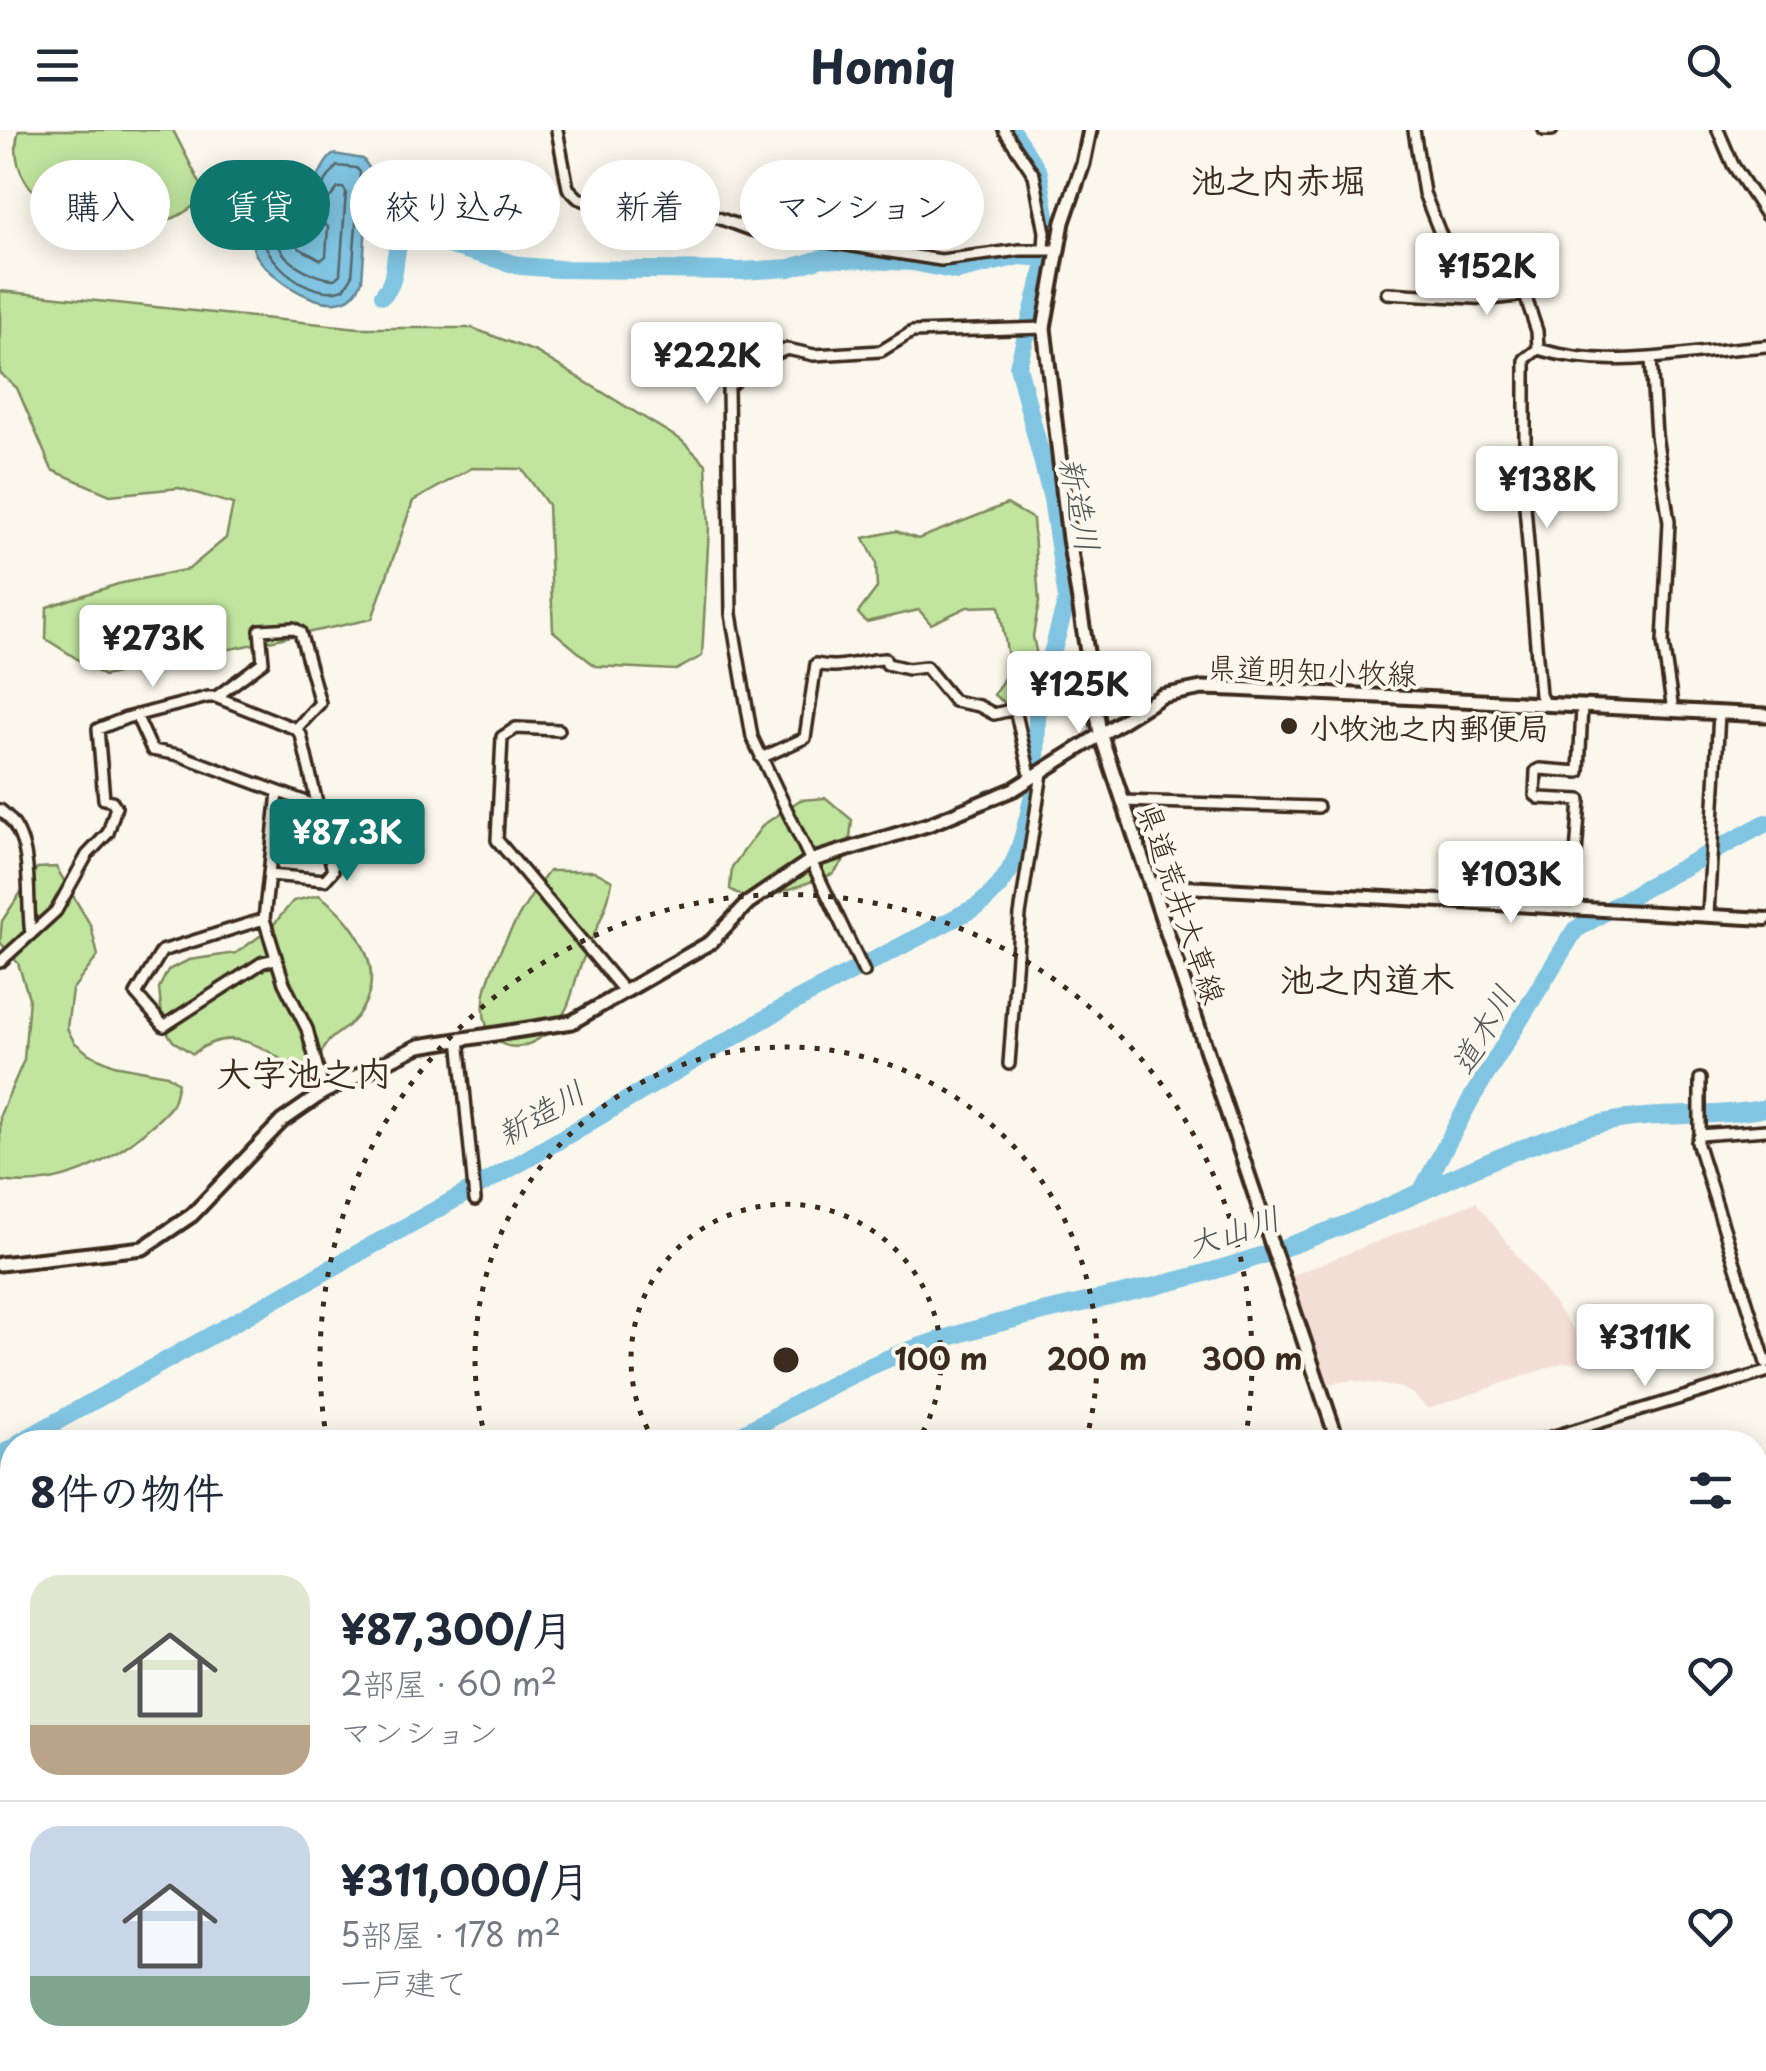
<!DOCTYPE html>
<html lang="ja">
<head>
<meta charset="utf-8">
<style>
  body { margin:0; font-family:"Playpen Sans","Klee One",sans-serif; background:#f2f2f3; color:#1f2937; height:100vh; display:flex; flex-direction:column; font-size:38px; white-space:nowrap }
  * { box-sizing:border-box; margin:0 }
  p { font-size:32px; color:#747a83 }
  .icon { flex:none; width:55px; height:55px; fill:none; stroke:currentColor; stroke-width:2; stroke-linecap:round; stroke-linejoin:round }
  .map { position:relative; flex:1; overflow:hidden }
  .side { position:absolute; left:0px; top:1300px; width:1768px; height:642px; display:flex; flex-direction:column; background:#fff; border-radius:40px 40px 0 0; box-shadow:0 5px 25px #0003 }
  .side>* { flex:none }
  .banner { position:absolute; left:30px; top:30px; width:1000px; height:90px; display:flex; gap:20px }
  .price { position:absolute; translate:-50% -85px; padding:0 22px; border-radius:10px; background:#fff; color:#222; font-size:32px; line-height:65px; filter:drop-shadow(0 2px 5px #0008) }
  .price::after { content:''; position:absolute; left:50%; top:60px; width:30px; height:22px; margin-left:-15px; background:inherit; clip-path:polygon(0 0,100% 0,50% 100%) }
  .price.selected { background:#0f766e; color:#fff }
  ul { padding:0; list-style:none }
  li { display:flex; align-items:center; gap:30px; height:250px; padding:0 30px }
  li+li { border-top:2px solid #e0e1e3 }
  li span { display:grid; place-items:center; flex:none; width:280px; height:200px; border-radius:30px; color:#555 }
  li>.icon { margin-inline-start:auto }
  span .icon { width:120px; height:120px; fill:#fffc; stroke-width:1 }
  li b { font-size:42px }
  h2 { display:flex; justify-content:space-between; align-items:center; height:120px; padding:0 30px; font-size:42px }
  .chip { padding:0 35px; border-radius:45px; background:#fff; box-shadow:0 5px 25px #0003; font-size:35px; line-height:90px }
  .chip.selected { background:#0f766e; color:#fff }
  header { display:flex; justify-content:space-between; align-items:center; height:130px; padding:0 30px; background:#fff; font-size:45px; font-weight:700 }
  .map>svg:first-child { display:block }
  .built { fill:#f3ded5 }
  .green { fill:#c1e59f; stroke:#7e885e; stroke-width:2.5 }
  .water { fill:#81c5e2; stroke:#658794; stroke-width:2.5 }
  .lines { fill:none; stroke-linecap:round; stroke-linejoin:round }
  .shore { stroke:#57686c; stroke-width:2.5 }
  .river { stroke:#81c5e2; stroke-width:18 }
  .minor-casing { stroke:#3b2a1e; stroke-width:16 }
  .tertiary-casing { stroke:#3b2a1e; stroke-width:18 }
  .secondary-casing { stroke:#3b2a1e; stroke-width:19 }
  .minor { stroke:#fbf7ec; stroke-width:9 }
  .tertiary { stroke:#fbf7ec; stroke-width:10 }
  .secondary { stroke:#fbf7ec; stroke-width:11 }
  .ring { fill:none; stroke:#3b2a1e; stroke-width:5; stroke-dasharray:5 10 }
  .poi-dot { fill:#3b2a1e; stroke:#fbf7ec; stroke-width:4 }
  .labels { text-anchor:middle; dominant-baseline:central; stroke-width:8; stroke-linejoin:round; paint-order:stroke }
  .street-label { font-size:30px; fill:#3b2a1e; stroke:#fbf7ec }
  .poi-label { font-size:30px; font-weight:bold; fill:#3b2a1e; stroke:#fbf7ec; text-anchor:start }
  .water-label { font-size:32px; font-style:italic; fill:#505859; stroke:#fbf7ec }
  .quarter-label { font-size:35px; font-weight:bold; fill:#3b2a1e; stroke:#fbf7ec }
  .centre { fill:#3b2a1e; stroke:#fbf7ec; stroke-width:5 }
  .ring-label { font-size:30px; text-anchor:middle; font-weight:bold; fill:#3b2a1e; stroke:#fbf7ec; stroke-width:8; stroke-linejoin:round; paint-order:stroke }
</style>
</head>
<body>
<header><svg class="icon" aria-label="menu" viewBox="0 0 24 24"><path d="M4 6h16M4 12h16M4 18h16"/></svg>Homiq<svg class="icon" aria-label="search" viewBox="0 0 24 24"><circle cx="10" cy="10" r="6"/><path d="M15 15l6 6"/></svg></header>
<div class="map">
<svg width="1766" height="1941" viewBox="0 0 1766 1941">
  <rect width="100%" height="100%" fill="#fbf7ec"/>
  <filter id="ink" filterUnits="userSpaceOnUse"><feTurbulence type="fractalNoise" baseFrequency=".01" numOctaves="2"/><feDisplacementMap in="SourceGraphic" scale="20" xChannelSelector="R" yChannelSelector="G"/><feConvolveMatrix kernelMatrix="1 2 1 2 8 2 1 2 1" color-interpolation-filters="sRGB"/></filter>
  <g filter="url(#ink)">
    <!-- built -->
    <path class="built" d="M1476,1072L1598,1231L1562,1233L1428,1279L1413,1264L1402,1258L1351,1250L1328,1254L1291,1146Z
      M12,1386V1786L0,1787V1388Z"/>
    <!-- green -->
    <path class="green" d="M19,0H173L207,67C195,74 180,88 166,90C138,94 59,82 37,64C18,48 12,22 19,0Z
      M0,161L359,198H472L536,222L681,310L706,334L709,397L702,526L676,540L595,536L553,501L548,375L522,339L472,338L413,371L372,489L104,546L46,509L47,477L118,454L189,439L226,408L233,374L179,358L110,365L52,340L17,258L0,243Z
      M1007,374L1033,389L1039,472L1033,506L1040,541L1033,563L1022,576H1009L994,565L1010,538L999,476L967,477L931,494L919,480L866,492L858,483L877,458L876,432L864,408L896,401L918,409Z
      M826,668L852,690L848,725L833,744L753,772L730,759L732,737L763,695L800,670Z
      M56,737L91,796L98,826L72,860L67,898L74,912L89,924L114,935L167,945L178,953C176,960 175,970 171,976C165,985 152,995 143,1003C103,1037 54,1059 0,1051V985L24,930L29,868L18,833L0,812L2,791L37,738Z
      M549,741H594L612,751C607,783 591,807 580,837C571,862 572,878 552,898C515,935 476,914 485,863C493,826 526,771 549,741Z
      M319,765C352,789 387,836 363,877C342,914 319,895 317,952L310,951C274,924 235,889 193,924L173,911L159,890L162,888L159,858L168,840L189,830L236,823L270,799L293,771Z
      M1073,1930H1208L1212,1941H1074Z"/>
    <!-- water -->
    <path class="water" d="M334,24L363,29L370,39L362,150C345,201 273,152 256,125C248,112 251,78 257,64C274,56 291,65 308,57C322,49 321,32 334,24Z"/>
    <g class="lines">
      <!-- shore -->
      <path class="shore" d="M337,36L356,38L360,42L352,147L344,159C301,174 236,107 268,70C314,70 310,71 337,36Z
        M338,58H343L346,62L340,144L335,149C316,149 282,132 277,111C275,105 274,94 273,87L277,83C303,84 323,80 338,58Z
        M322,92L328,97L326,126L321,130L299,118L292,103L295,98Z"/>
      <!-- river -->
      <path class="river" d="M1011,0L1039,43L1050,110
        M383,165C402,146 388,120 407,103L521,136L559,139L741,141L790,138L823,128L913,132L957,141L1019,126L1047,128
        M1036,635L1037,587L1045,549L1067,469L1052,369L1018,236L1047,127
        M1421,1062L1471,969L1575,800L1643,759L1766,693
        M20,1312L527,1029L790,874L978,776C1019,745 1023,708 1034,660
        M727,1312C784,1282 841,1246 902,1223C1016,1180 1139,1167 1254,1128C1311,1109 1369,1086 1423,1061C1484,1033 1542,1007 1608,992C1660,981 1714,989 1766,978
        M0,1326L12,1318
        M0,1341H12"/>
      <!-- minor casing -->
      <g class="minor-casing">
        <path id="minor" d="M557,0L568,58L578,68L589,72L613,69L683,75L751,100L941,130L1020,120H1057
          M1004,0L1034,45L1045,102L1044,119
          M1414,0L1424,63L1446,118L1447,166
          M1544,0H1552
          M1718,0L1733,35L1766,85
          M1387,163L1491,169L1525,165L1537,201L1538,219
          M1538,219L1525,229V376L1540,565L1544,573
          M1538,219C1613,242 1690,221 1766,216
          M1651,229L1656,305L1669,392L1663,513L1673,581
          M216,567L263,532L260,500L293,498L300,502L320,573L296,599
          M136,585L152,620L179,625L317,676
          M559,600L516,598L502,607L497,710L624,861
          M761,628L805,608L816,534C841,540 860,530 885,529L887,534L908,539L926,537L954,571L979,576L994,584L1015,579L1031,649
          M278,663L264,789L284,853L307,899L324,962
          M1122,671L1318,677
          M0,680C37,707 25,764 31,804
          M1572,779L1580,670L1539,668L1535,665L1536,641L1540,639L1579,642L1582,576
          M1708,785L1719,583
          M264,789L162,821L136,864L164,896L263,832L276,829
          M0,832L56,781L87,725L108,703L116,677L112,671L104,669L98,599L126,588L208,567H216L296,599L301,605L333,741L325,750L270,745
          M864,842L752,607L731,484L728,257L760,230L787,219L814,225L881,221L912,202L1044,198
          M459,908L475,1070
          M1009,934L1020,785L1042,643
          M1700,949V1005L1697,1012L1766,1233
          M1700,1005L1766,1000
          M1535,1312L1766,1242
          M0,1370L12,1369
          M1755,1566L1766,1594
          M1755,1617L1766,1614
          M1755,1784L1766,1795
          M1758,1893L1766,1916
          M953,1930L956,1941
          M1396,1930L1400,1941
          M1421,1930L1424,1941
          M1590,1930L1594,1937H1606L1626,1930
          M832,1941L846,1930
          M1349,1941V1930
          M1382,1941V1930
          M1522,1941L1541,1930"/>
      </g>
      <!-- tertiary casing -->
      <g class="tertiary-casing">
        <path id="tertiary" d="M1150,755L1766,789
          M763,1930L779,1941
          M452,1941L510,1930"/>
      </g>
      <!-- secondary casing -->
      <g class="secondary-casing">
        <path id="secondary" d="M1090,0L1083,34L1063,92L1044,198L1069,409L1100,603L1338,1312
          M0,1134L143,1118L192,1085L282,991L324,962L419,916L572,892L711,812L748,773L810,731L930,694L1014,659L1162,566L1202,558L1234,559L1766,585
          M1459,1930L1463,1941"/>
      </g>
      <!-- minor -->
      <use href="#minor" class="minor"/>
      <!-- tertiary -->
      <use href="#tertiary" class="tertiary"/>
      <!-- secondary -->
      <use href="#secondary" class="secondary"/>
    </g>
  </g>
  <!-- distance rings -->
  <g class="ring">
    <path d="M655 1312A155 155 0 1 1 917 1312"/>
    <path d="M486 1310A311 311 0 1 1 1086 1310"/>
    <path d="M327 1311A466 466 0 1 1 1245 1311"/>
  </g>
  <!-- markers -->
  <circle class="poi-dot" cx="1289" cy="596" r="10"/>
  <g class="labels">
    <!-- street labels -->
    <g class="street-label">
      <text transform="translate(1312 539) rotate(2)">県道明知小牧線</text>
      <text transform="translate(1183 773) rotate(71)">県道荒井大草線</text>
    </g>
    <!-- poi labels -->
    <g class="poi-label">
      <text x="1309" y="596">小牧池之内郵便局</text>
    </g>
    <!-- water labels -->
    <g class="water-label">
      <text transform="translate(1081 374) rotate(79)">新造川</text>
      <text transform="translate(1482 899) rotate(-60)">道木川</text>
      <text transform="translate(540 982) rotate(-30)">新造川</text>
      <text transform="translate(1233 1100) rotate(-18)">大山川</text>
    </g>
    <!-- quarter labels -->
    <g class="quarter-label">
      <text x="1278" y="48">池之内赤堀</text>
      <text x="1367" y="847">池之内道木</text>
      <text x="304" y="941">大字池之内</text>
    </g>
  </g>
  <circle cx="786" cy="1230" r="15" class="centre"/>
  <g class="ring-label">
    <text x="941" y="1240">100 m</text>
    <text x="1097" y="1240">200 m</text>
    <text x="1252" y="1240">300 m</text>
  </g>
</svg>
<b class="price" style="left:1487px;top:188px">¥152K</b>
<b class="price" style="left:707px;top:277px">¥222K</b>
<b class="price" style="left:1547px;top:401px">¥138K</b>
<b class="price" style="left:153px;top:560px">¥273K</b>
<b class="price" style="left:1079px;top:606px">¥125K</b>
<b class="price selected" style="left:347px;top:754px">¥87.3K</b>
<b class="price" style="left:1511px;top:796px">¥103K</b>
<b class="price" style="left:1645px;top:1259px">¥311K</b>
<div class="banner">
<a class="chip">購入</a>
<a class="chip selected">賃貸</a>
<a class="chip">絞り込み</a>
<a class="chip">新着</a>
<a class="chip">マンション</a>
</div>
<section class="side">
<h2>8件の物件<svg class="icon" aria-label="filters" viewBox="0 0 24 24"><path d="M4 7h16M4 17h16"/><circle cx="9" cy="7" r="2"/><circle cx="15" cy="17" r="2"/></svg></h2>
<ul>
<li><span style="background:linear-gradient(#dfe7d0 75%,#b9a48a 0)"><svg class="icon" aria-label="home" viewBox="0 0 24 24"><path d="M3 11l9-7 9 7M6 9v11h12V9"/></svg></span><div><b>¥87,300/月</b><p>2部屋 · 60 m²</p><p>マンション</p></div><svg class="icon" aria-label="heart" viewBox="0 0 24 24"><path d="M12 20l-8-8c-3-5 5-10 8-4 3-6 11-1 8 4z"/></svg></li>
<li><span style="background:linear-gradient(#c9d6e8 75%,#7fa58c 0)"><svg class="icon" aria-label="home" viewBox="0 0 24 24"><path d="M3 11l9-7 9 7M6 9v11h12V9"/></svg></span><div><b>¥311,000/月</b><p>5部屋 · 178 m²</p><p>一戸建て</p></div><svg class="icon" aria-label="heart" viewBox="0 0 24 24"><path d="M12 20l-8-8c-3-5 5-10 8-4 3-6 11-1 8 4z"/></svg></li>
</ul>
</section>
</div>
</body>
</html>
